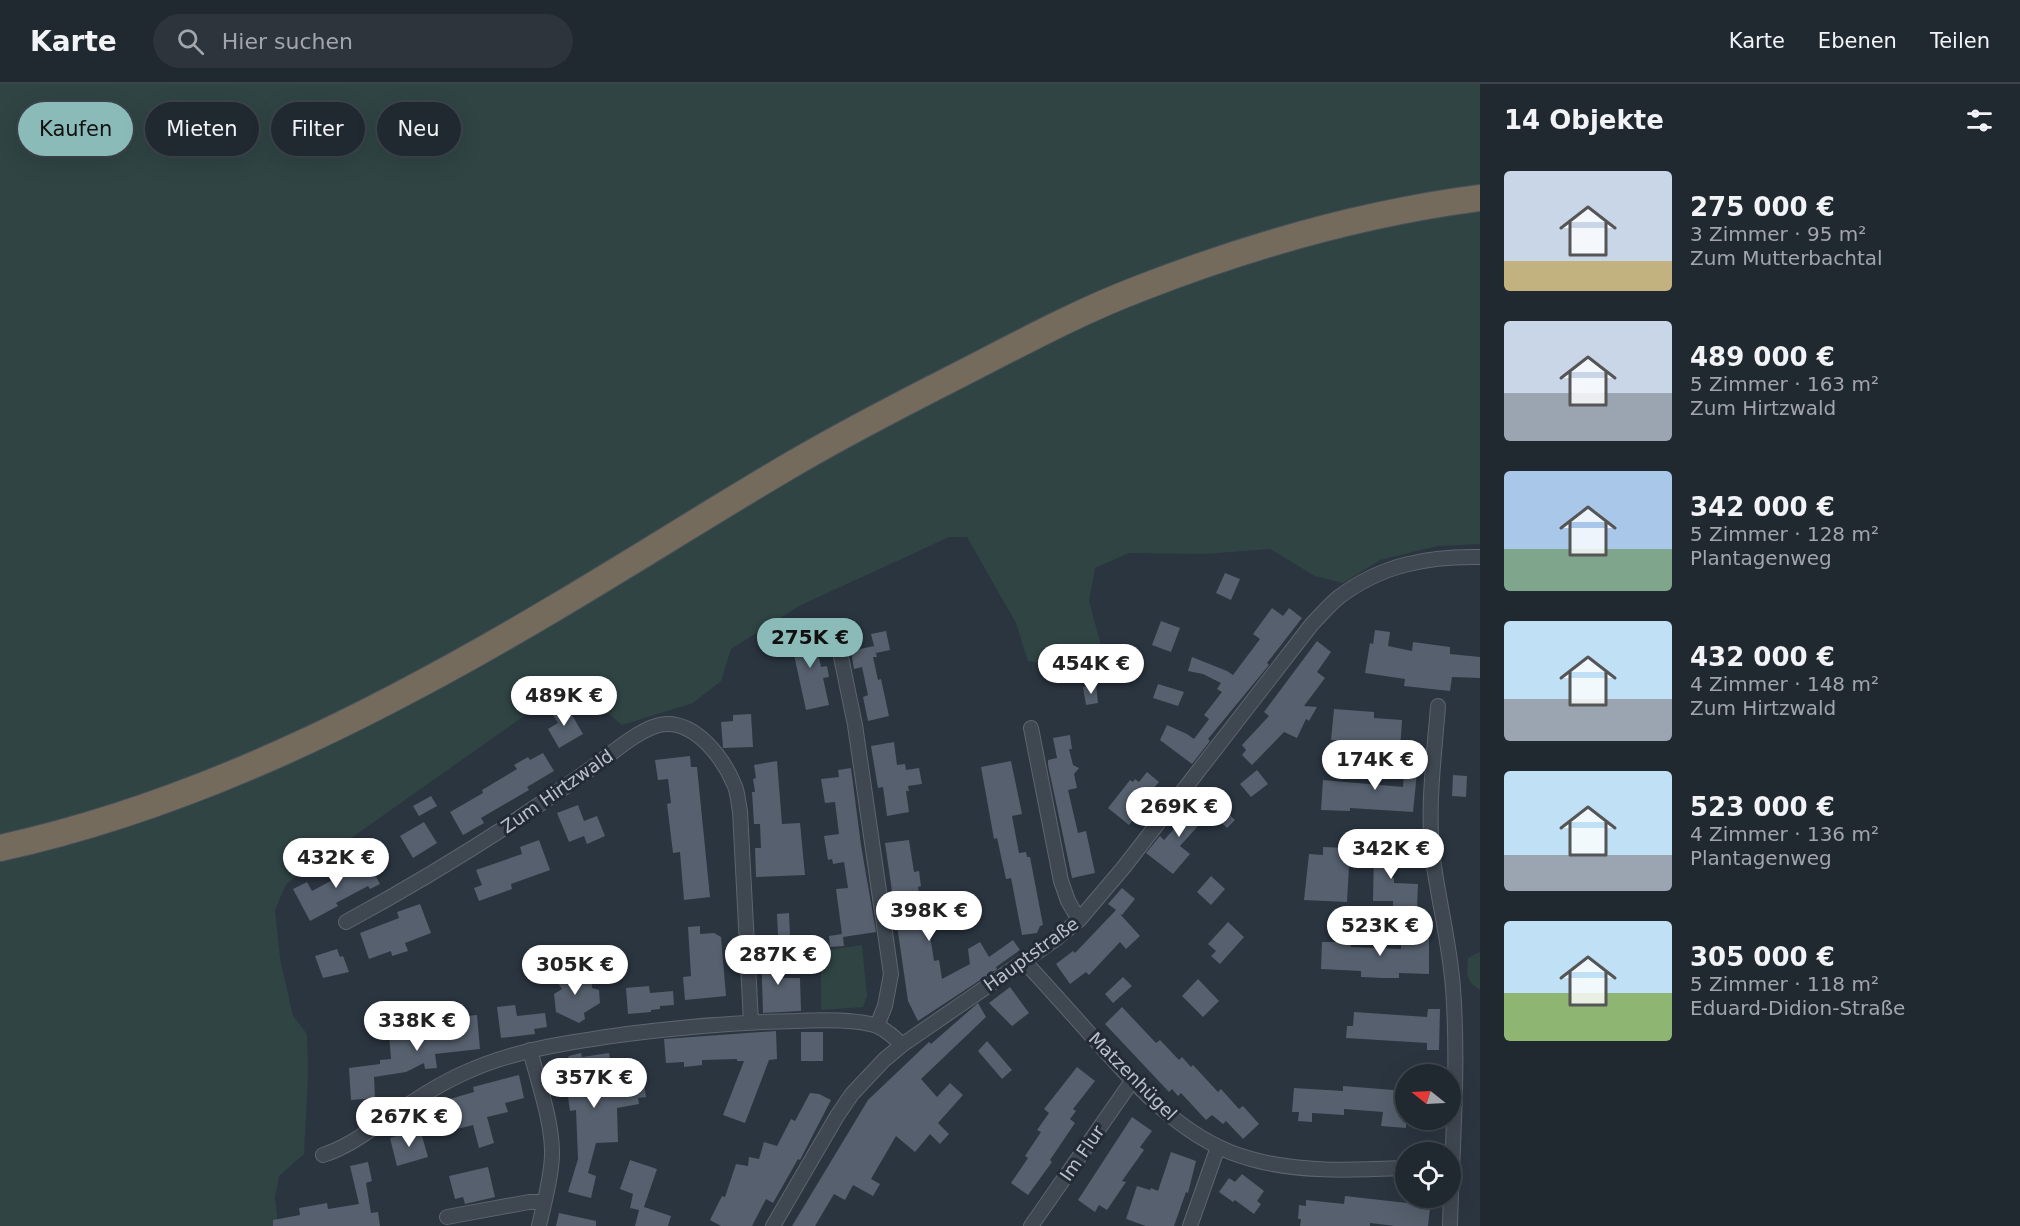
<!DOCTYPE html>
<html lang="de">
<head>
<meta charset="utf-8">
<style>
  body { margin:0; font-family:"DejaVu Sans",sans-serif; background:#2d343c; color:#f1f3f6; height:100vh; display:flex; flex-direction:column; font-size:22px; white-space:nowrap }
  * { box-sizing:border-box; margin:0 }
  p { font-size:20px; color:#a2a6ab }
  .icon { flex:none; width:33px; height:33px; fill:none; stroke:currentColor; stroke-width:2; stroke-linecap:round; stroke-linejoin:round }
  .map { position:relative; flex:1; overflow:hidden }
  .panel { display:flex; flex-direction:column; background:#202830; width:540px }
  .panel>* { flex:none }
  .hud { position:absolute; left:18px; top:18px; width:570px; height:54px; display:flex; gap:12px }
  .needle { width:39px; rotate:288deg }
  .fabs { position:absolute; left:1395px; top:980px; display:grid; gap:12px }
  .fabs a { display:grid; place-items:center; width:66px; height:66px; border-radius:50%; background:#202830; box-shadow:0 6px 24px #0002,0 0 0 2px #3d444c; font-size:30px }
  .price { position:absolute; translate:-50% -51px; padding:0 14px; border-radius:21px; background:#fff; color:#222; font-size:20px; line-height:39px; filter:drop-shadow(0 2px 3px #0008) }
  .price::after { content:''; position:absolute; left:50%; top:36px; width:18px; height:14px; margin-left:-9px; background:inherit; clip-path:polygon(0 0,100% 0,50% 100%) }
  .price.current { background:#8bbbb9; color:#111 }
  ul { padding:0; list-style:none }
  li { display:flex; align-items:center; gap:18px; height:150px; padding:0 24px }
  li span { display:grid; place-items:center; flex:none; width:168px; height:120px; border-radius:6px; color:#555 }
  li>.icon { margin-inline-start:auto }
  span .icon { width:72px; height:72px; fill:#fffc; stroke-width:1 }
  li b { font-size:26px }
  h2 { display:flex; justify-content:space-between; align-items:center; height:72px; padding:0 24px; font-size:26px }
  .tag { padding:0 21px; border-radius:27px; background:#202830; box-shadow:0 6px 24px #0002,0 0 0 2px #3d444c; font-size:21px; line-height:54px }
  .tag.current { background:#8bbbb9; color:#111 }
  header { display:flex; align-items:center; gap:36px; box-sizing:border-box; height:84px; padding:0 30px; background:#202830; border-bottom:2px solid #3d444c }
  header strong { font-size:28px }
  nav { display:flex; gap:33px; margin-inline-start:auto; font-size:21px }
  .search { width:420px; height:54px; background:#2d343c; display:flex; align-items:center; gap:15px; box-sizing:border-box; padding:0 21px; border-radius:33px; color:#a2a6ab; font-size:22px }
  main { display:flex; flex:1; min-height:0 }
  .map>svg:first-child { display:block }
  .green { fill:#304444 }
  .building { fill:#56606e }
  .lines { fill:none; stroke-linecap:round; stroke-linejoin:round }
  .street-casing { stroke:#5d656e; stroke-width:16 }
  .highway-casing { stroke:#49525b; stroke-width:28 }
  .street { stroke:#3f4751; stroke-width:14 }
  .highway { stroke:#756b5d; stroke-width:26 }
  .labels { text-anchor:middle; dominant-baseline:central; stroke-width:6; stroke-linejoin:round; paint-order:stroke }
  .street-label { font-size:18px; fill:#bcc2cb; stroke:#232c36 }
</style>
</head>
<body>
<header>
<strong>Karte</strong>
<div class="search"><svg class="icon" aria-label="search" viewBox="0 0 24 24"><circle cx="10" cy="10" r="6"/><path d="M15 15l6 6"/></svg>Hier suchen</div>
<nav><a>Karte</a><a>Ebenen</a><a>Teilen</a></nav>
</header>
<main>
<div class="map">
<svg width="1480" height="1142" viewBox="0 0 1480 1142">
  <rect width="100%" height="100%" fill="#2b3540"/>
  <!-- green -->
  <path class="green" d="M0,0H1480V460L1437,462L1380,476L1343,499L1315,492L1270,465L1204,470L1129,469L1095,484L1089,517L1102,565L1068,584L1028,577L1016,539L967,453H949L799,522L731,565L721,597L693,619L622,641L601,623L576,611L541,620L286,800L275,826L280,875L293,932L307,950L308,990L304,1070L279,1092L275,1113L278,1142H0Z
    M862,861L867,912L863,923L821,926V867Z
    M1480,868V906C1465,896 1467,891 1468,874Z"/>
  <!-- building -->
  <path class="building" d="M1225,489L1240,495L1231,516L1216,509Z
    M1272,524L1283,532L1289,524L1302,534L1267,579L1269,581L1208,655L1210,657L1192,680L1160,656L1167,641L1187,650L1194,655L1209,635L1204,631L1222,608L1217,605L1221,599L1203,590L1188,587L1192,573L1227,587L1233,591L1260,555L1253,550Z
    M1161,537L1180,544L1171,568L1152,561Z
    M812,543L821,583L827,582L829,593L823,594L829,621L806,626L789,548Z
    M1375,546L1390,548L1388,562L1412,567L1413,558L1450,563V570L1480,573V594L1452,593L1450,607L1404,602L1405,595L1365,589L1370,559L1373,560Z
    M886,547L890,566L876,569L871,550Z
    M1317,557L1331,568L1317,588L1325,594L1304,622L1317,623L1309,637L1306,635L1297,654L1284,648L1252,681L1242,671L1246,666L1242,661L1269,632L1264,628Z
    M874,562L877,573H873L878,596L881,595L889,632L868,637L863,613L868,611L862,583L854,585L851,567Z
    M1158,600L1184,608L1178,622L1153,614Z
    M1096,601L1098,619L1086,621L1083,603Z
    M559,619L568,633L572,631L583,650L559,664L548,645L558,639L549,625Z
    M1334,625L1374,628V634L1402,636L1400,667L1371,665L1372,659L1331,656Z
    M751,630L753,663L723,664L721,638L733,637V631Z
    M1070,651L1072,665H1069L1073,681L1079,684L1074,690L1077,704L1068,706L1078,749L1086,747L1095,789L1072,794L1048,681V676L1057,674L1053,654Z
    M894,658L897,681L905,680L906,686L919,684L922,700L908,702L909,707H906L909,728L887,732L883,703L878,704L871,662Z
    M1406,658L1420,659L1413,728L1350,724V727L1321,726L1323,696L1403,703Z
    M543,669L554,687L527,703L529,706L481,734L484,739L463,751L450,728L483,709L482,706L517,685L514,681L528,673L530,676Z
    M690,672L691,683H697L710,813L684,816L680,768L673,769L667,720L671,719L668,695L658,696L655,676Z
    M777,677L782,740L800,739L805,791L756,793L755,764H761L760,740H754L752,708H755L753,695L756,694L754,681Z
    M1011,677L1022,730L1012,732L1019,769L1026,768L1027,773H1030L1043,841L1040,842L1037,849L1022,851L1011,794L1006,795L997,754L994,755L981,683Z
    M851,684L861,761L876,848L843,853L844,862L830,863L829,852L842,850L836,805L848,804L844,778L833,780L832,775L828,776L824,752L839,750L835,718L825,719L821,695L839,693L838,686Z
    M1257,686L1268,700L1251,713L1240,700Z
    M1147,688L1159,698L1153,705L1156,708L1129,741L1108,724L1130,696L1133,698L1135,695L1139,698Z
    M1453,691L1467,692L1466,713L1452,712Z
    M431,712L437,722L419,732L413,722Z
    M1207,714L1216,722L1180,762L1190,770L1173,790L1146,769L1160,752L1164,756L1199,717L1202,720Z
    M578,721L584,737L597,732L605,752L587,760L584,752L569,758L557,729Z
    M1224,725L1235,736L1227,744L1216,733Z
    M424,738L437,759L413,774L400,752Z
    M539,756L550,786L511,800L512,805L479,817L474,804L482,801L476,786L522,770L520,763Z
    M909,756L914,788L919,787L921,802L918,803L922,832H927L934,877L939,876L942,895L970,880L968,865L980,858L989,873L1013,856L1020,866L996,883L997,885L918,937L908,917L885,759Z
    M1377,760L1395,761L1392,794H1394V799L1418,800L1417,823L1393,822V817H1373L1374,765H1377Z
    M1323,763L1350,764L1347,818L1304,816L1309,770L1323,771Z
    M366,774L380,800L370,805L368,802L336,819L338,822L310,837L293,805L307,798L312,807L338,793L336,790Z
    M1211,792L1225,805L1211,821L1197,808Z
    M1122,804L1135,815L1122,831L1120,830L1140,852L1126,865L1120,858L1089,891L1086,888L1070,900L1056,880L1073,867L1075,869L1116,826L1108,820Z
    M420,820L431,849L405,859L408,867L392,872L391,867L369,875L360,849L399,834L397,828Z
    M789,829L790,851H778L777,830Z
    M1417,835L1429,836V890L1399,889V894H1383L1361,893V887L1321,885L1322,858H1351V863L1401,865V861H1416Z
    M1228,838L1244,853L1220,880L1211,872L1216,867L1208,860Z
    M700,842V850L714,849L721,853L726,912L685,916L683,893L691,892L688,843Z
    M777,862L778,894H800L801,927L763,929L761,863Z
    M337,865L340,873L343,872L349,888L323,894L315,872Z
    M564,883L570,891L581,897L585,893L592,897V904L599,906L600,919L584,929L585,935L579,939L556,928L554,910L562,905L552,891Z
    M1123,893L1132,902L1113,919L1105,910Z
    M1198,895L1219,917L1203,933L1182,912Z
    M649,902L650,909L673,907L674,921L660,922V925L651,926V928L628,930L626,904Z
    M1010,903L1029,929L1012,942L989,919Z
    M978,919L986,933L921,995L937,1013L950,999L963,1011L938,1039L949,1050L940,1060L930,1050L915,1068L896,1052L871,1095L880,1100L873,1112L853,1101L845,1116L834,1110L815,1142H792L868,1016L929,958L931,960Z
    M515,921L517,932L545,929L547,943L534,945L535,950L501,954L497,923Z
    M1122,923L1156,959L1160,956L1179,976L1182,973L1191,983L1193,981L1218,1008L1221,1005L1239,1025L1243,1022L1259,1040L1243,1055L1226,1037L1223,1040L1212,1031L1206,1036L1181,1009L1178,1012L1172,1005L1169,1008L1105,940Z
    M1428,925H1440L1439,966H1427V959L1346,954L1347,942H1353L1354,928L1427,933Z
    M477,931L480,965L435,970L437,984L425,985L424,979L406,988L374,993L375,1014L351,1016L349,984L380,980V976L391,975L389,950L420,947L419,943L440,941L439,935Z
    M776,947L777,975L769,976L745,1039L723,1031L744,977H737V975L702,976V981L684,983V978L666,979L664,955Z
    M801,948H823V977H801Z
    M987,957L1012,986L1002,995L978,967Z
    M581,969L582,973L609,969L614,999L643,994L646,1013L638,1014L639,1020L617,1024L618,1058L596,1059L588,1089L596,1092L591,1114L568,1108L578,1075L576,1026L570,1027L565,992L554,993L551,979L566,977L569,972Z
    M1077,983L1095,997L1073,1025L1076,1027L1070,1035L1075,1039L1050,1076L1052,1078L1028,1111L1011,1099L1028,1074L1025,1072L1041,1048L1037,1046L1049,1029L1044,1025Z
    M519,991L524,1014L505,1019L508,1028L487,1033L494,1059L479,1064L473,1041L453,1046L452,1042L434,1047L429,1030L438,1028L436,1019L474,1008L473,1003Z
    M1343,1002L1406,1007V1044L1381,1042L1383,1028L1344,1025V1031L1312,1029V1038L1298,1037L1299,1028H1292L1294,1004L1343,1007Z
    M810,1009L819,1010L831,1016L800,1076L798,1075L773,1119L766,1115L752,1142H721L710,1136L722,1112L725,1113L736,1080L748,1082L749,1073L759,1075L764,1058L777,1062L791,1035L795,1037Z
    M1132,1033L1152,1047L1140,1063L1144,1066L1122,1097L1126,1098L1107,1126L1099,1121L1095,1128L1078,1116Z
    M420,1045L428,1073L397,1082L390,1054Z
    M1171,1068L1196,1077L1188,1109L1186,1108L1174,1142H1146L1126,1135L1137,1102L1150,1106L1151,1104L1158,1107Z
    M630,1076L657,1085L644,1123L671,1132L668,1142H635L639,1126L630,1124L633,1110L620,1105Z
    M368,1078L372,1097L366,1099L371,1129L378,1128L380,1142H273V1136L300,1131L299,1124L327,1119L328,1125L359,1120L350,1082Z
    M488,1083L495,1113L465,1120L463,1113L455,1115L449,1092Z
    M1242,1090L1264,1107L1257,1117L1261,1120L1254,1130L1235,1116L1233,1118L1219,1108L1229,1094L1235,1098Z
    M1345,1112L1407,1119V1113L1431,1115L1428,1142H1395L1370,1139V1142H1300L1301,1135H1298L1299,1121L1306,1122V1116L1344,1120Z
    M559,1129L596,1137V1142H556Z"/>
  <g class="lines">
    <!-- street casing -->
    <g class="street-casing">
      <path id="street" d="M841,573L855,641L891,890L885,922L877,942
        M1438,622C1434,675 1426,730 1434,782C1440,823 1450,863 1453,904C1459,983 1452,1063 1450,1142
        M1031,644L1061,797L1068,817L1079,836
        M346,838C434,790 519,737 600,678C617,665 645,641 666,640C697,639 723,674 734,700C738,708 738,718 740,727L751,938
        M1024,877C1049,904 1073,931 1097,958C1141,1006 1186,1058 1251,1075C1301,1089 1355,1086 1406,1084
        M530,966C538,998 553,1039 552,1072C551,1096 544,1119 539,1142
        M323,1071C345,1064 363,1051 382,1038C408,1021 435,1002 464,989C516,965 571,958 627,950C683,943 739,938 795,937C817,936 857,935 877,942C887,946 895,954 902,961
        M447,1133L529,1118H544
        M773,1142L837,1032L852,1010L884,976L902,961L1053,857L1079,836L1124,783L1312,540C1321,531 1329,521 1339,513C1381,481 1428,472 1480,473
        M1031,1142L1132,997
        M1190,1142L1218,1063"/>
    </g>
    <!-- highway casing -->
    <g class="highway-casing">
      <path id="highway" d="M0,764C197,721 381,627 553,525C631,479 706,431 784,385C838,353 894,324 949,296C1012,264 1075,229 1141,204C1249,162 1365,129 1480,114"/>
    </g>
    <!-- street -->
    <use href="#street" class="street"/>
    <!-- highway -->
    <use href="#highway" class="highway"/>
  </g>
  <g class="labels">
    <!-- street labels -->
    <g class="street-label">
      <text transform="translate(557 707) rotate(-35)">Zum Hirtzwald</text>
      <text transform="translate(1031 870) rotate(-36)">Hauptstraße</text>
      <text transform="translate(1133 992) rotate(45)">Matzenhügel</text>
      <text transform="translate(1082 1069) rotate(-55)">Im Flur</text>
    </g>
  </g>
</svg>
<div class="fabs">
<a><svg class="needle" viewBox="-14 -14 28 28"><path d="M0-13l5 13h-10z" fill="#e53935"/><path d="M0 13l5-13h-10z" fill="#a2a6ab"/></svg></a>
<a><svg class="icon" aria-label="locate" viewBox="0 0 24 24"><circle cx="12" cy="12" r="6"/><path d="M12 2v4M12 18v4M2 12h4M18 12h4"/></svg></a>
</div>
<b class="price current" style="left:810px;top:585px">275K €</b>
<b class="price" style="left:1091px;top:611px">454K €</b>
<b class="price" style="left:564px;top:643px">489K €</b>
<b class="price" style="left:1375px;top:707px">174K €</b>
<b class="price" style="left:1179px;top:754px">269K €</b>
<b class="price" style="left:1391px;top:796px">342K €</b>
<b class="price" style="left:336px;top:805px">432K €</b>
<b class="price" style="left:929px;top:858px">398K €</b>
<b class="price" style="left:1380px;top:873px">523K €</b>
<b class="price" style="left:778px;top:902px">287K €</b>
<b class="price" style="left:575px;top:912px">305K €</b>
<b class="price" style="left:417px;top:968px">338K €</b>
<b class="price" style="left:594px;top:1025px">357K €</b>
<b class="price" style="left:409px;top:1064px">267K €</b>
<div class="hud">
<a class="tag current">Kaufen</a>
<a class="tag">Mieten</a>
<a class="tag">Filter</a>
<a class="tag">Neu</a>
</div>
</div>
<section class="panel">
<h2>14 Objekte<svg class="icon" aria-label="filters" viewBox="0 0 24 24"><path d="M4 7h16M4 17h16"/><circle cx="9" cy="7" r="2"/><circle cx="15" cy="17" r="2"/></svg></h2>
<ul>
<li><span style="background:linear-gradient(#c9d6e8 75%,#c2b280 0)"><svg class="icon" aria-label="home" viewBox="0 0 24 24"><path d="M3 11l9-7 9 7M6 9v11h12V9"/></svg></span><div><b>275 000 €</b><p>3 Zimmer · 95 m²</p><p>Zum Mutterbachtal</p></div></li>
<li><span style="background:linear-gradient(#c9d6e8 60%,#9aa5b1 0)"><svg class="icon" aria-label="home" viewBox="0 0 24 24"><path d="M3 11l9-7 9 7M6 9v11h12V9"/></svg></span><div><b>489 000 €</b><p>5 Zimmer · 163 m²</p><p>Zum Hirtzwald</p></div></li>
<li><span style="background:linear-gradient(#a9c7e8 65%,#7fa58c 0)"><svg class="icon" aria-label="home" viewBox="0 0 24 24"><path d="M3 11l9-7 9 7M6 9v11h12V9"/></svg></span><div><b>342 000 €</b><p>5 Zimmer · 128 m²</p><p>Plantagenweg</p></div></li>
<li><span style="background:linear-gradient(#bfe0f5 65%,#9aa5b1 0)"><svg class="icon" aria-label="home" viewBox="0 0 24 24"><path d="M3 11l9-7 9 7M6 9v11h12V9"/></svg></span><div><b>432 000 €</b><p>4 Zimmer · 148 m²</p><p>Zum Hirtzwald</p></div></li>
<li><span style="background:linear-gradient(#bfe0f5 70%,#9aa5b1 0)"><svg class="icon" aria-label="home" viewBox="0 0 24 24"><path d="M3 11l9-7 9 7M6 9v11h12V9"/></svg></span><div><b>523 000 €</b><p>4 Zimmer · 136 m²</p><p>Plantagenweg</p></div></li>
<li><span style="background:linear-gradient(#bfe0f5 60%,#8fb573 0)"><svg class="icon" aria-label="home" viewBox="0 0 24 24"><path d="M3 11l9-7 9 7M6 9v11h12V9"/></svg></span><div><b>305 000 €</b><p>5 Zimmer · 118 m²</p><p>Eduard-Didion-Straße</p></div></li>
</ul>
</section>
</main>
</body>
</html>
